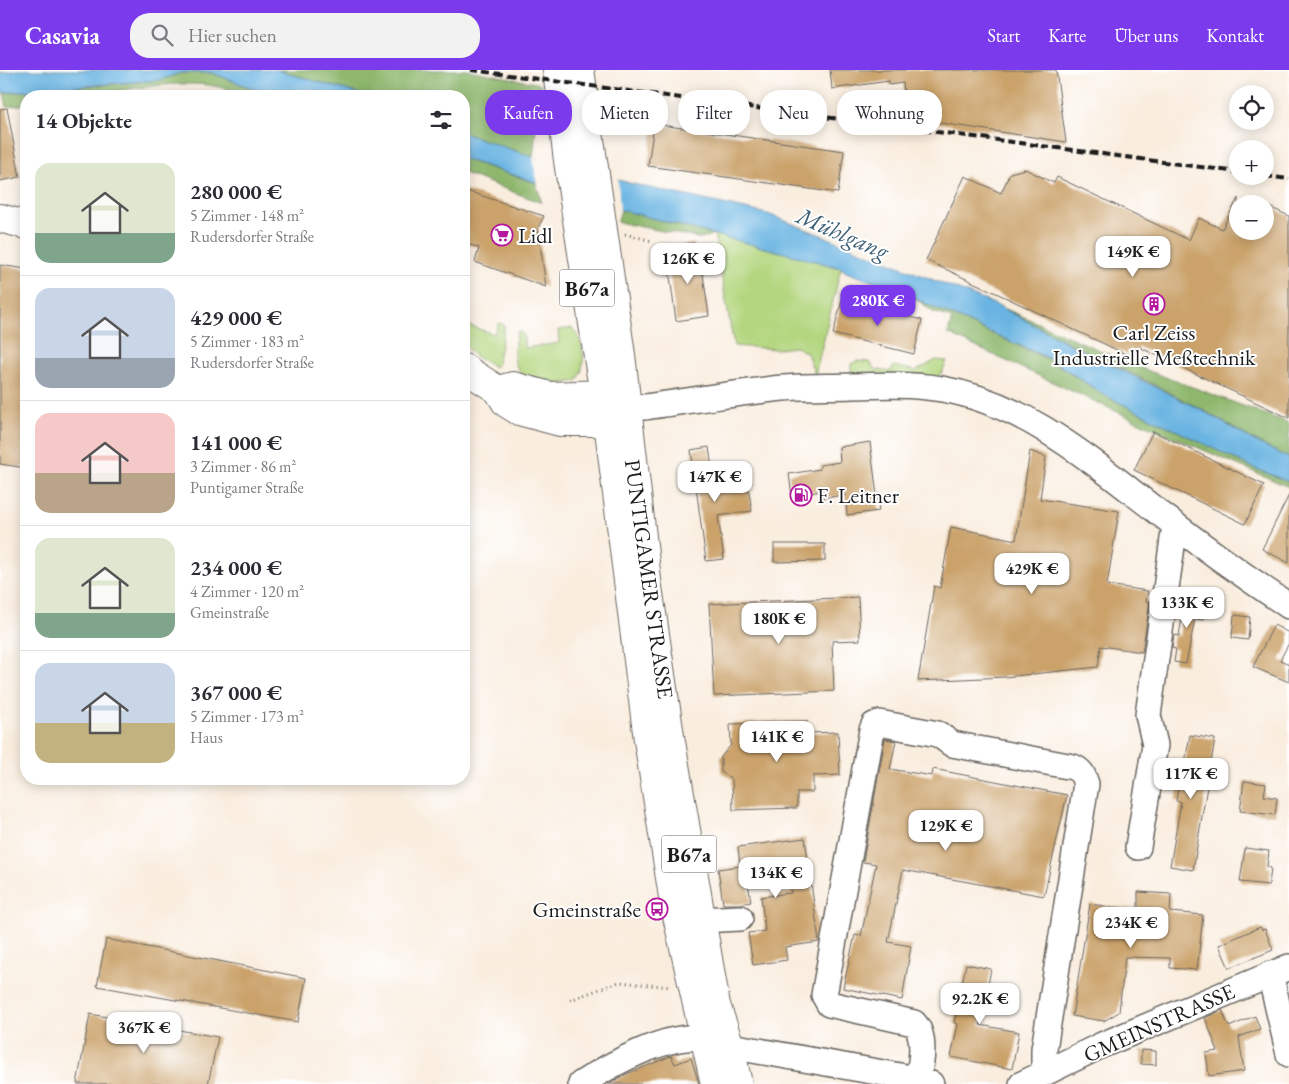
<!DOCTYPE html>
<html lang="de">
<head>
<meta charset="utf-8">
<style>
  body { margin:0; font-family:"EB Garamond",serif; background:#f2f2f3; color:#2b2b33; height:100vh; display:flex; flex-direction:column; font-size:19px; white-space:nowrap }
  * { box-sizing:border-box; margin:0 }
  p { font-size:16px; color:#7c7c81 }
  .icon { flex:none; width:28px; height:28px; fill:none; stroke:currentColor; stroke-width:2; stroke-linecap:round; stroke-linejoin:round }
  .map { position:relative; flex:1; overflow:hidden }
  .details { position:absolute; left:20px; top:20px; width:450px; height:695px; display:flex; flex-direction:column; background:#fff; border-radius:20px; box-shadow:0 2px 12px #0003 }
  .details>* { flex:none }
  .top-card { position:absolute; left:485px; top:20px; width:475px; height:45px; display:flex; gap:10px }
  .buttons { position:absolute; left:1229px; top:15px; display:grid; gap:10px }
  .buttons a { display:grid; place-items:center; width:45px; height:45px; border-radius:50%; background:#fff; box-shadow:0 2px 12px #0003; font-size:25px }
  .price { position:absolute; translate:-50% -42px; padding:0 11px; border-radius:10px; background:#fff; color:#222; font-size:16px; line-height:32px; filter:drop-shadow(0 1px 2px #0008) }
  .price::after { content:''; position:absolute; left:50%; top:30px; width:15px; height:11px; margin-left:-8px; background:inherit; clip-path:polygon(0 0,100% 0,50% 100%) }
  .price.active { background:#7c3aed; color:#fff }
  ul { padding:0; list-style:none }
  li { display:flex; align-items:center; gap:15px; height:125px; padding:0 15px }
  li+li { border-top:1px solid #e1e1e2 }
  li span { display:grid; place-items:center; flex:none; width:140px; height:100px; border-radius:15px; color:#555 }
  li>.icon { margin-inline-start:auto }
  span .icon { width:60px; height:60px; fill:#fffc; stroke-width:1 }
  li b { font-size:21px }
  h2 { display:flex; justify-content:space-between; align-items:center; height:60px; padding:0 15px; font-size:21px }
  .pill { padding:0 18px; border-radius:20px; background:#fff; box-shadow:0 2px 12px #0003; font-size:18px; line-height:45px }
  .pill.active { background:#7c3aed; color:#fff }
  header { display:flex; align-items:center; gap:30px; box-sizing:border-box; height:70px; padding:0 25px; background:#7c3aed; color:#fff }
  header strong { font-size:24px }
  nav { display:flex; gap:28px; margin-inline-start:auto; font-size:18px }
  .search { width:350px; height:45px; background:#f2f2f3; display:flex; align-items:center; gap:12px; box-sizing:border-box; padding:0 18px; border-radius:20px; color:#7c7c81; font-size:19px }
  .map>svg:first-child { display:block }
  .green { fill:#b3d67e; stroke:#68794d }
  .forest { fill:#8eb76d; stroke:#556a44 }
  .water { fill:#69b4e2; stroke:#42687f }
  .pier { fill:#f9edde }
  .building { fill:#caa26a }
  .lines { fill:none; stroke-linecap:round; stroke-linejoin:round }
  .minor-casing { stroke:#696560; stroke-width:28 }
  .major-casing { stroke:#696560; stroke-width:30 }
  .path { stroke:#696560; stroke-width:3; stroke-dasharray:1 4; stroke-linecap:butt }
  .minor { stroke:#fff; stroke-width:25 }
  .major { stroke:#fff; stroke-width:28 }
  .rail { stroke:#1c1c1c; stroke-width:4; stroke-dasharray:8 4; stroke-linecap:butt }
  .labels { text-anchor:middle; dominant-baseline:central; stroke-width:4; stroke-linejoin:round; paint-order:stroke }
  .shield { fill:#fff; stroke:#606060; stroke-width:1 }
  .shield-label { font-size:21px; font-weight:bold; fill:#1c1c1c }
  .poi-label { font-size:22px; fill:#1c1c1c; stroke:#fff; text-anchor:start }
  .street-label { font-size:22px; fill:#1c1c1c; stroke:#fff }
  .water-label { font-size:24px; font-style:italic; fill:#3f6075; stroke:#fff }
</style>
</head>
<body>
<header>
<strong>Casavia</strong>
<div class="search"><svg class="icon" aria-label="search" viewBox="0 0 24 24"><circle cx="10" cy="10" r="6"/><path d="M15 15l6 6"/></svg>Hier suchen</div>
<nav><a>Start</a><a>Karte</a><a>Über uns</a><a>Kontakt</a></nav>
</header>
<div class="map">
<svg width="1289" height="1014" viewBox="0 0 1289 1014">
  <rect width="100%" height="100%" fill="#fff"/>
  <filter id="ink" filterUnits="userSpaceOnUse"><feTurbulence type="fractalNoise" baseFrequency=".02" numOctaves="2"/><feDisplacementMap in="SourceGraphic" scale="10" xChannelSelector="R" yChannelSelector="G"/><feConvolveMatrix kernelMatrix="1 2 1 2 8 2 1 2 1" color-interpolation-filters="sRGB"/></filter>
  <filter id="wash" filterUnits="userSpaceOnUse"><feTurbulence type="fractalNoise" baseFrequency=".0096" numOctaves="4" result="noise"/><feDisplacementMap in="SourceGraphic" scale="20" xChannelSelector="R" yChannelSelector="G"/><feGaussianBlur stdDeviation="1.12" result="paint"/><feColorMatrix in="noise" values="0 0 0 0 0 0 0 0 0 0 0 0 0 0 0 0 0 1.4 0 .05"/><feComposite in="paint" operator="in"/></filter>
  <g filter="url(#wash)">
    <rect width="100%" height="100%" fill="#f9edde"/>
    <!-- green -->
    <path class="green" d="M714,164L841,198L815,305L807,283L796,277L776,279L734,276Z
      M499,253L504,255V259L497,295L495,297L476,287L464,275V254L494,264Z
      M572,258C585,272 587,294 577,311L559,314L523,305C510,293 514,278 517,262L520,261L523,264L525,278L559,273L558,260Z
      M936,290L947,291L942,303L937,307L851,305V294L857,291L870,292L875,299L889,302L894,296L916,301Z"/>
    <!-- forest -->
    <path class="forest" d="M277,0H468L541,14L533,87L464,63V26H367Z
      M181,3H212L272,26C245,26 220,14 193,14C155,13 117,22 80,26C62,28 44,26 26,26V34L7,37L4,23L160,10Z
      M464,89L536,113L542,133L464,103Z
      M621,140L714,164L702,169L617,152Z
      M916,229L1050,290L1104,325L1249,396L1289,412V417L1148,356L948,264L952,248L933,242Z
      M999,236L1133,295L1289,353V388C1256,373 1230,355 1199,338C1133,303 1065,272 999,236Z"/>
    <!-- water -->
    <path class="water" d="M17,0H277L367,26H272L212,3H181L160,10L0,23V3Z
      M464,63L533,87L637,115L768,144L999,236L1075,277L1200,339L1258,373L1289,388V412L1249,396L1104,325L1050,289L895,220L846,202L841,198L621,140L464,89Z"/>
    <!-- pier -->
    <path class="pier" d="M533,87L551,89L618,107L620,142L537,116Z"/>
    <g id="blocks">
      <!-- building -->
      <path class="building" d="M830,0H1056L1066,72L907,48L903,13L889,15V11L832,19Z
        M7,38L20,107L0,111V39Z
        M654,54L844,81L838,123L648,96Z
        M1025,99L1054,113L1057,107L1189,170L1199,148L1222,159L1238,128V161H1265V135L1289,146V348L1139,277L1134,288L926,190L965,106L1001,123L1010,103Z
        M464,120L544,146L538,158L546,217L475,192L479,178L464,173Z
        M694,173L696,185L700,184L709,246L676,251L668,192L679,190L676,176Z
        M0,195L26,199V398L0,394Z
        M842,230L922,250L914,284L833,264Z
        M1153,361L1264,415L1245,454L1134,400Z
        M870,372L879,441L847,445L845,425L823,428L822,421L792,426L789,404L820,399V395L840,392L839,377Z
        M709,377L715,420L748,415L752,441L718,446L724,489L706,491L691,380Z
        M1030,381L1046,387L1040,429L1119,441L1107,515L1148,521L1146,531L1150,532L1142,582L1101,576L1098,597L1005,607L918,611L934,516L940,518L951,457L1016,470Z
        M1289,425V493L1262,479Z
        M774,474H825V491L774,492Z
        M858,527L860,570L832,571L834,621L714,626L709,534Z
        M1185,529L1206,532L1203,550L1195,549L1186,594L1174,592L1176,579L1172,578L1174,565L1179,566Z
        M1234,545L1250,547L1248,570L1232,568Z
        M1274,555L1289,563V573L1280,590L1289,594V612L1253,597Z
        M807,651V663L838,662L840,705L813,706V722H797V738L733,740L732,709L721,702V687L731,675L730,654Z
        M1190,665L1215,669L1193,800L1170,796L1181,732L1176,731L1178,718H1174L1177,697L1184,698Z
        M885,669L896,671L890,699L932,706L933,699L1067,725L1044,826L903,800L888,872L911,876L902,930L843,918L855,865L861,866L876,794L863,792Z
        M1244,711L1266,714L1264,726L1277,728L1275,745L1240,741Z
        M805,768L819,872L785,877L787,890L753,895L748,863L765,861L761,827L791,823L786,794L746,800L751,832L740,834H723L718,799L740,796L738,777Z
        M1245,778L1269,781L1267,797L1271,798L1269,815L1240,812Z
        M1138,822L1171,824L1170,842L1203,845L1197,900L1170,898V888L1125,887L1119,942L1104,951L1072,946L1090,834L1138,841Z
        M1260,857L1262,860L1265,859L1273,880L1229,898L1219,875Z
        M106,869L306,908L298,952L97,916Z
        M966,894L991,899L980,955L1019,962L1012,999L951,987L958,954L954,953Z
        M1222,940L1229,957L1255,946L1260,959L1239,967L1244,1001L1209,1006L1206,983L1218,981L1205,948Z
        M90,944L218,967L208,1014H77Z
        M1141,980L1156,981V995L1141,994Z
        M671,986L675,994L691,988L699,1014H608L627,1004Z"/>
    </g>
  </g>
  <g filter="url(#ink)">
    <use href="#blocks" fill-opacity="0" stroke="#696560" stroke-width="1"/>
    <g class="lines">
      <!-- minor casing -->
      <g class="minor-casing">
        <path id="minor" d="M627,337H645C688,331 730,324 773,319C799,316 826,317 852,316C882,315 912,314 942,319C1030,334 1098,397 1166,448C1206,479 1247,508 1289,536
          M1138,777L1155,675L1148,645L1175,455
          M700,850L740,848
          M1270,904L1289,984
          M917,1009C922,994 926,965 914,953L829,934L824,925L872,660L874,655L879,653L938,664L952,674L1073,697C1082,701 1083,705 1086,714L1044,979V1003
          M581,1014C611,994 667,963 704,968C713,969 722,973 730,976L917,1009L931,1014
          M1022,1014L1102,975L1289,897"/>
      </g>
      <!-- major casing -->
      <g class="major-casing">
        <path id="major" d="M557,0L568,91L608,352L648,670L674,833L715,1014
          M580,0L621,285L647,510L670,666L716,935L730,976L738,1014
          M0,148L26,155
          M464,298L498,320L506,333L519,341L560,352H608L622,341
          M498,320L513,316L550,326L603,324L619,333"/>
      </g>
      <!-- path -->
      <path class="path" d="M625,164L652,171
        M570,930L619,912L671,917"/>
      <!-- minor -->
      <use href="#minor" class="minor"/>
      <!-- major -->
      <use href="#major" class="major"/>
      <!-- rail -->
      <path class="rail" d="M471,0L1238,102
        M1265,106L1289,109"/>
    </g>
  </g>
  <!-- icons -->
  <defs>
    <g id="supermarket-ring" transform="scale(1.125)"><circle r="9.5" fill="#fff" stroke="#b5179e" stroke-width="1.5"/><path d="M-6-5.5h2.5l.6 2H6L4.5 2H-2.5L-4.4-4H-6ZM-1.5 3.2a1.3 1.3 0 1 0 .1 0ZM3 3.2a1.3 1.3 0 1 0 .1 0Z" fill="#b5179e"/></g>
    <g id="building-ring" transform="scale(1.125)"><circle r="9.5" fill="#fff" stroke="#b5179e" stroke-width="1.5"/><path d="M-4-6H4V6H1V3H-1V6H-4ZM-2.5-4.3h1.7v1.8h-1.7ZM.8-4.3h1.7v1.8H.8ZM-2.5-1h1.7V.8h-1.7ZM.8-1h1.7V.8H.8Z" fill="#b5179e"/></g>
    <g id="fuel-ring" transform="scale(1.125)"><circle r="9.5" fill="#fff" stroke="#b5179e" stroke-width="1.5"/><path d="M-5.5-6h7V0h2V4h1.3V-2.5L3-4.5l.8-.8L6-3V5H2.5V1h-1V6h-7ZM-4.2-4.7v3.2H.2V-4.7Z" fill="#b5179e"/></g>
    <g id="bus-ring" transform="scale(1.125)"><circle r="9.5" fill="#fff" stroke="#b5179e" stroke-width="1.5"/><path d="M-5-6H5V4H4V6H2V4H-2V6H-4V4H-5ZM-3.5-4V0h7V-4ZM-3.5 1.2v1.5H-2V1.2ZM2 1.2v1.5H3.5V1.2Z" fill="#b5179e"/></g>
  </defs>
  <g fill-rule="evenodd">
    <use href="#supermarket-ring" x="502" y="165"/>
    <use href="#building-ring" x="1154" y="234"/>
    <use href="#fuel-ring" x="801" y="425"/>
    <use href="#bus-ring" x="657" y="839"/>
  </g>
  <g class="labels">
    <!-- shield labels -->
    <g class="shield">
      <rect x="559.5" y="199.5" width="55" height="37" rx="4"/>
      <rect x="661.5" y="765.5" width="55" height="37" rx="4"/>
    </g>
    <g class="shield-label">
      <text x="587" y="218">B67a</text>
      <text x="689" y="784">B67a</text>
    </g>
    <!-- poi labels -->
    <g class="poi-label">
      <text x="518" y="165">Lidl</text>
      <text x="1154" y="262" text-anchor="middle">Carl Zeiss<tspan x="1154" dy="25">Industrielle Meßtechnik</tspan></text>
      <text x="817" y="425">F. Leitner</text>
      <text x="641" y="839" text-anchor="end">Gmeinstraße</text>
    </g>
    <!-- street labels -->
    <g class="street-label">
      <text transform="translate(649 509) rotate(82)">PUNTIGAMER STRASSE</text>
      <text transform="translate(1159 953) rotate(-24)">GMEINSTRASSE</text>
    </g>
    <!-- water labels -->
    <g class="water-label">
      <text transform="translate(843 163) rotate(23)">Mühlgang</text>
    </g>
  </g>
</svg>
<div class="buttons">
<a><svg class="icon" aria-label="locate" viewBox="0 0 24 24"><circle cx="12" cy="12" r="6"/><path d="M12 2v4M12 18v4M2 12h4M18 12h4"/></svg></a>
<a>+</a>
<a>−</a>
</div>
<b class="price" style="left:1133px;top:208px">149K €</b>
<b class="price" style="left:688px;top:215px">126K €</b>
<b class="price active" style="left:878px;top:257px">280K €</b>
<b class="price" style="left:715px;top:433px">147K €</b>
<b class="price" style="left:1032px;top:525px">429K €</b>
<b class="price" style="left:1187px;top:559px">133K €</b>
<b class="price" style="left:779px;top:575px">180K €</b>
<b class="price" style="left:777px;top:693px">141K €</b>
<b class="price" style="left:1191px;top:730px">117K €</b>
<b class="price" style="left:946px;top:782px">129K €</b>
<b class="price" style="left:776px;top:829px">134K €</b>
<b class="price" style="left:1131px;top:879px">234K €</b>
<b class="price" style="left:980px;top:955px">92.2K €</b>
<b class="price" style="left:144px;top:984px">367K €</b>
<div class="top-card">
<a class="pill active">Kaufen</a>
<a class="pill">Mieten</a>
<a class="pill">Filter</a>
<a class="pill">Neu</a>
<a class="pill">Wohnung</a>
</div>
<section class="details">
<h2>14 Objekte<svg class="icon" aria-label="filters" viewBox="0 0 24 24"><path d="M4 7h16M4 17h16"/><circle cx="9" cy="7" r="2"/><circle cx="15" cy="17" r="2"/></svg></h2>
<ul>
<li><span style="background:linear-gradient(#dfe7d0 70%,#7fa58c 0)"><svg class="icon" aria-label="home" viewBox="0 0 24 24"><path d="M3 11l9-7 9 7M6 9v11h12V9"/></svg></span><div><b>280 000 €</b><p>5 Zimmer · 148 m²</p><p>Rudersdorfer Straße</p></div></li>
<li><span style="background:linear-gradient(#c9d6e8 70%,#9aa5b1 0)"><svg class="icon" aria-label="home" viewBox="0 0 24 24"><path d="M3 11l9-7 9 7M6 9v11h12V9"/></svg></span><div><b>429 000 €</b><p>5 Zimmer · 183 m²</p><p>Rudersdorfer Straße</p></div></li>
<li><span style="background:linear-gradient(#f6c9c9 60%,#b9a48a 0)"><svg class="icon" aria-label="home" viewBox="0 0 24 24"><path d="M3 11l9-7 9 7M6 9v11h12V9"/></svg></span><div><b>141 000 €</b><p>3 Zimmer · 86 m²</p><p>Puntigamer Straße</p></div></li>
<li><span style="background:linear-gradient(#dfe7d0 75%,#7fa58c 0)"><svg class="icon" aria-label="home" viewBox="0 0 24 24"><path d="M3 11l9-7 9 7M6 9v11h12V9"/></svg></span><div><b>234 000 €</b><p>4 Zimmer · 120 m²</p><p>Gmeinstraße</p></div></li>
<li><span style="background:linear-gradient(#c9d6e8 60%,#c2b280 0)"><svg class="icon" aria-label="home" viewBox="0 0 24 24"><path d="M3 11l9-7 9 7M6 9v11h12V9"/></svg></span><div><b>367 000 €</b><p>5 Zimmer · 173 m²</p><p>Haus</p></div></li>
</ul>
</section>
</div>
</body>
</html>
